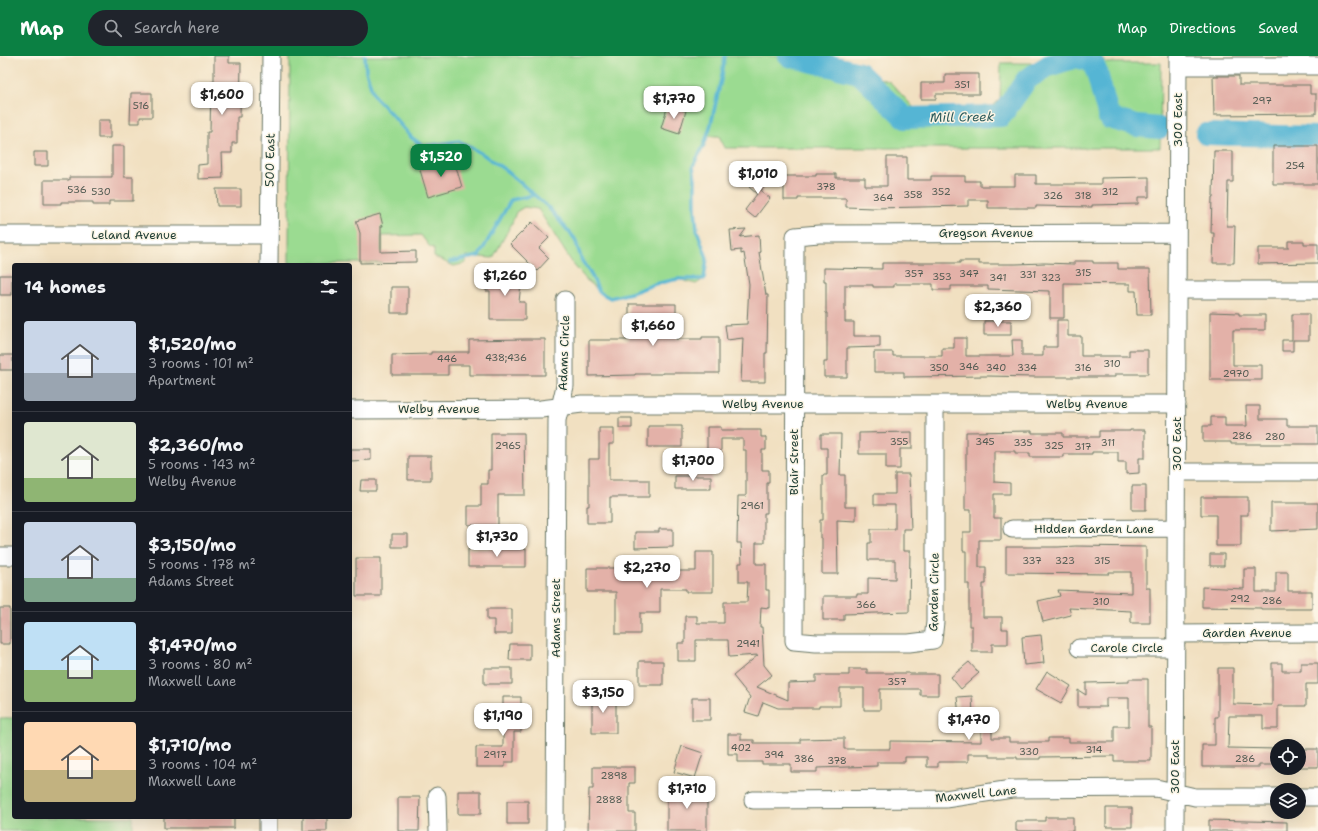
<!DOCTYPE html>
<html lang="en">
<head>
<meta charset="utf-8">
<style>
  body { margin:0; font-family:"Shantell Sans",sans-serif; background:#20242c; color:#f1f3f6; height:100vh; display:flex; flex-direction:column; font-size:15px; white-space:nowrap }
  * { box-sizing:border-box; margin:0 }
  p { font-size:13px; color:#9ea1a6 }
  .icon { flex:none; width:22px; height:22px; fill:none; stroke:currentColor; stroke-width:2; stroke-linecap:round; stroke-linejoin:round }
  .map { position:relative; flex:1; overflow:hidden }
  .details { position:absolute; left:12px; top:207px; width:340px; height:556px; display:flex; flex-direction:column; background:#171b24; border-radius:4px; box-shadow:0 4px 16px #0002 }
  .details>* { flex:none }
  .fabs { position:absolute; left:1270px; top:683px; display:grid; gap:8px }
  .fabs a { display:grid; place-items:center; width:36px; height:36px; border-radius:50%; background:#171b24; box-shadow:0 4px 16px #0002; font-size:20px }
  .price { position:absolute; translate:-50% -34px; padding:0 9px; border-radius:8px; background:#fff; color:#222; font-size:13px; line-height:26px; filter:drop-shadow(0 1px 2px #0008) }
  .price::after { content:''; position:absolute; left:50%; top:24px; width:12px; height:9px; margin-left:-6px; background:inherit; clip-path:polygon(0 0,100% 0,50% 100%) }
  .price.on { background:#0b8043; color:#fff }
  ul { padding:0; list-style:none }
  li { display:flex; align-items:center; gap:12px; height:100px; padding:0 12px }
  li+li { border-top:1px solid #363941 }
  li span { display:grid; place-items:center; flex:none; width:112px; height:80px; border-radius:4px; color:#555 }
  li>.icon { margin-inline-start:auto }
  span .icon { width:48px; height:48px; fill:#fffc; stroke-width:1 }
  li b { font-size:17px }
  h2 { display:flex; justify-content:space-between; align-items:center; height:48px; padding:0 12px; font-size:17px }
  header { display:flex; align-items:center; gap:24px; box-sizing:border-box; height:56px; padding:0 20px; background:#0b8043; color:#fff }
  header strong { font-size:19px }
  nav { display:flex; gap:22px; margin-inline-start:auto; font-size:14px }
  .search { width:280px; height:36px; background:#20242c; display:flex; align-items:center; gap:10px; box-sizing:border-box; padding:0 14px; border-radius:22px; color:#9ea1a6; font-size:15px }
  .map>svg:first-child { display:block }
  .green { fill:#9bdb91; stroke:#5d8c62 }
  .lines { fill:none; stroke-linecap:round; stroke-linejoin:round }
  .stream { stroke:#55b5d4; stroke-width:3.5 }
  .river { stroke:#55b5d4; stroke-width:22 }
  .building { fill:#e3b1a8 }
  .minor-casing { stroke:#687665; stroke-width:19 }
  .minor { stroke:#fff; stroke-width:17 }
  .labels { text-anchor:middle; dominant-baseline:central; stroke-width:3; stroke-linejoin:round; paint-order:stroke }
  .number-label { font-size:10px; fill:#505a51 }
  .street-label { font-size:12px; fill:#1f3d34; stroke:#fcf5e5 }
  .water-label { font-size:13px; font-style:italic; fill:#2c5b5c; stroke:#fcf5e5 }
</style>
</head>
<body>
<header>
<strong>Map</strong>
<div class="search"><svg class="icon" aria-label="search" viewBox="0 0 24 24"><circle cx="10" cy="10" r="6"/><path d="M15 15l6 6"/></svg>Search here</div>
<nav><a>Map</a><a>Directions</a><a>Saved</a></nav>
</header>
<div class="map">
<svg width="1318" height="775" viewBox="0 0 1318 775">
  <rect width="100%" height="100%" fill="#fcf5e5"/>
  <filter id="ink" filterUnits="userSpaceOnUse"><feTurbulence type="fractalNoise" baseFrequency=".025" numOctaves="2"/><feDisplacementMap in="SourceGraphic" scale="8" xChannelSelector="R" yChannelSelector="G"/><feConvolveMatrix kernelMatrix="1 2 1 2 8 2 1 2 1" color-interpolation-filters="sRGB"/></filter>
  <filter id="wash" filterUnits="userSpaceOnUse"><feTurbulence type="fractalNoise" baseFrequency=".012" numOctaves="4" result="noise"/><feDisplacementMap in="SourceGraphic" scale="16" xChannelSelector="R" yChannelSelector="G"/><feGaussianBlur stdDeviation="0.9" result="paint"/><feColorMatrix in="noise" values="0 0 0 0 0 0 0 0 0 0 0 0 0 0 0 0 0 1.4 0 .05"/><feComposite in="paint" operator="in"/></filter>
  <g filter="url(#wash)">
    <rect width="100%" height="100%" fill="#f1e0c1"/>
    <!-- green -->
    <path class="green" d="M290,0H821L836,5H853V12L890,26L914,52H991L1000,43L1001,7H1043L1064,0H1099L1107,7H1161L1160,92H725L719,80H707L693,110L697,174L707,202L704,223L696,228L678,223L655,228L631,237L610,242L589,227L573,208L538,153L524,151L516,156L512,167L493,202L466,200V207L454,210L434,201V192L430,191L421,179L382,180V207H289Z
      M0,662H14V761H133V775H0Z"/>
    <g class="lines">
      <!-- stream -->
      <path class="stream" d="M365,0L366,15L374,40L392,59L411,81L423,90L459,85L484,99L508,116L548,151L575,183L582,205L590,216L599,236L610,242L631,237L655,228L678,223H704L707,202L697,174L695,152V123L693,110L704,89L711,68L722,19L725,0
        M450,206L479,200L511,144L534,139"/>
      <!-- river -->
      <path class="river" d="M789,0L859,17L905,62L1001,60L1027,23L1048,10L1076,1L1092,5L1097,17L1109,62L1137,70L1159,72
        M1206,78L1318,81"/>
    </g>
    <g id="blocks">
      <!-- building -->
      <path class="building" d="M214,0H229V7H241L240,61H237V87H232V97H222L223,122L198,123V109L207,108V76H210L211,26H214Z
        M945,18H979V38H936V43H921V27H945Z
        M1213,20H1239V29H1310V38H1316V58L1214,59Z
        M131,37H152V61H140V67H130Z
        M668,49L686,55L679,78L661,72Z
        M98,64H110V82H98Z
        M112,90H124V121H133V145H109V149H93V146H61V148H44V124H69V121H112Z
        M1273,90H1318V128H1273Z
        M1214,95H1233V126H1228L1227,170H1235L1234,207H1213L1214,177H1211L1212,141H1213Z
        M34,96H48V110H34Z
        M887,101H907V124H931V120H965V125H980V130H1015V119H1036V128H1101V122L1149,121V141H1138V148L1092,149V151L1036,150V152H988V144H968V150L873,152L846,151V142H798V144H784V120H816V118H836V122H865V130H887Z
        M454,104L462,131L428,141L420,114Z
        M760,116L770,124L761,135L770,142L755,162L745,154L757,138L749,131Z
        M216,133H241V150H217Z
        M380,158L383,170H381V196L416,195V206L360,207V177L356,165Z
        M532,166L549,182L539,192L549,202L537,215L510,188Z
        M746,173L740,181L759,179L760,196H759L766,239H768L767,297H765V326H741L743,282L727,284L725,269L747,268L749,228L744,197L741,198V194L732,195L730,174Z
        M1288,185H1304V188H1318V207L1258,208V192H1288Z
        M960,205H979V208H1016L1044,207L1074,208V205H1093V207H1118V213H1150L1151,259H1137L1136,235H1130V228L1064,227V262H1050V235L988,233V230H951V234H933V228H894V231H873V229H845V266H854V280H880V291L847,292V321H824V306H827V257H826V225H824V212L882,213V207H960Z
        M488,216L522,218L519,246H525V264H490V235H486Z
        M0,219H12V239H0Z
        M391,231H408V257H391Z
        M629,248H676V283H702V281H719V317H662V318H635V319L589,320V284H629Z
        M1210,256L1239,257V259H1265V274H1233V309H1262V324H1210Z
        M1292,258H1309V284H1293V295H1282V284H1292Z
        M1057,264H1068V280H1081V300H1129V294H1148V318H1115V321H1035L987,320L904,321V316H874V296H893V300H942V292H954V282H966V300H1013L1012,284H1022V300H1043V291H1057Z
        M984,265H1011V279H984Z
        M526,283H545V319H469V309H448V319H392V299L431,298V296H469V284Z
        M0,299H13V314H0Z
        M1246,350H1260V363H1287V370H1318V388H1231V386H1203V370H1211V361H1225V370H1247Z
        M619,362H632V372H619Z
        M648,370H682V391H648Z
        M707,371H721V374H761V381H766V394H762V414H769V427H767V457H764V487H756V508H766V534H769V552L761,551L760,571H762L764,609L772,619L757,631L788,644V627L816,626V619H849V613H867V617H909V618H938V639H920V633H880V654H864V632H840V650H819V652H778L763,646L758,660L745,656L750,641L733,620L758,599L729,601L728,584H696V605H678V587H685V560H697V567H724V546H747L748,526H739V507H742L741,487H737L738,440H746V394H743V383H721V408H707Z
        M599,372H614V388H609V424H649V441H610V467H587V450H589V403H599Z
        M1130,374H1145V402H1139V417L1126,418V406H1118V396H1092V398H1063V401H1030V397H1015V395H994V426L1010,427V438H994V462H1001V484H979V511H986V528H983V561H1002V573H1008V588H992V596H972V570H969V528H966V495H963V476H971V454H965V437H966V376L1032,375V377H1063V381H1099V375H1130Z
        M912,376V393H900V413H886V398H859V377Z
        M491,377H524L525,439H498V469H468V450H481V428H488V414H491Z
        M821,378H841L840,419H845V451H856V465L837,464L838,518H822V482H820V464H823V419H827V392H821Z
        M350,393H371V404L350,405Z
        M408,400H431V424H408Z
        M895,418H909L911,473H903V495H910L909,556L844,558V564H823V540H857V538H868V522L895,523V504H868V487H871V473H895V449H874V438H895Z
        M675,420H711V433H675Z
        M361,424H376V435H360Z
        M1132,430H1146V454H1132Z
        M1201,441H1248V459H1241V490H1216V459H1201Z
        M1271,447H1318V473L1271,475Z
        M659,473H673V491L635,492V476H659Z
        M392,478H408V491H392Z
        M1076,490L1146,491V532H1150V567H1131V555L1069,552L1071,559L1043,566L1038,545L1060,540L1058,534L1131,537V516H1109V518L1006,517V491H1058Z
        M468,493H526V511H468Z
        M696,496H713V536H686V533H660V557H640V578H616V536H587V512H626V515H696Z
        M1210,498H1224V510H1210Z
        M356,502H381V540H356Z
        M1244,513H1256V536H1276V516H1288V535H1312V553H1261V552L1202,551V531L1244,533Z
        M0,552H10V588H0Z
        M487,553H512V578H494V564H487Z
        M1041,579L1044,607L1024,609L1022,581Z
        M510,588H530V604H509Z
        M639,605H663V629H639Z
        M969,606L979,617L961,633L951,621Z
        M1272,607H1282V615H1301V607H1318V628H1306V650H1278V673H1263V660H1229L1228,692L1277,693V709H1259V711H1202V689H1215V661H1218V612H1233V648L1272,649Z
        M484,612H512V628H484Z
        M1047,615L1071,630L1061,647L1036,633Z
        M1129,623H1148V671H1151V705H1114V700L1040,701V703H1017V701H989V698H968V706H938V711H927V701H905V706H877V710L817,712V716H791V708H762V706H738V698H728V678H741V684H754V687H800V683L844,682V693H890V685L981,686V662H992V682H1009V686H1048V682H1069V686H1114V670H1129V642H1106V650L1107,651H1078V634L1086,639V627L1129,626Z
        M592,638H610V647H616V677H592Z
        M972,640L973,659L959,660L957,641Z
        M503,641H521V676H514V706H505V711H476V691H503Z
        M692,642H710V664H692Z
        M682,690L703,697L695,722L674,716Z
        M1299,693H1318V711H1299Z
        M593,711H635V727H629V757H635V775H588L589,733H593Z
        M667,732H707V775H667Z
        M458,735H481V758H458Z
        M398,741H420L419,775H398Z
        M507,745H528V768H507Z
        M1106,752H1132V771H1106Z
        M164,761H234V772H164Z
        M303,761H327V775H303Z
        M1045,761H1073V775H1016V765H1045Z
        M1209,764L1287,766V775H1209Z"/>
    </g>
  </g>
  <g filter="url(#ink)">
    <use href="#blocks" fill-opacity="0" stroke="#687665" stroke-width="1"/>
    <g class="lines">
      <!-- minor casing -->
      <g class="minor-casing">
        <path id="minor" d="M1178,10H1318
          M0,179H269
          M269,209L271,0
          M1177,234H1318
          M935,348V566L933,584L909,587H816L794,585L795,180L819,178L1177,177
          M350,354L541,353L582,348H1177
          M1177,416H1318
          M1012,473L1176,472
          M0,500H14
          M1176,578L1318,577
          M1079,592H1176
          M437,740L438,775
          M1299,741H1318
          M753,744L945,743L1012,733L1156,732L1195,741H1277
          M268,775V761
          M555,775L557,364L565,330V244
          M1175,775L1178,0"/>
      </g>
      <!-- minor -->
      <use href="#minor" class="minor"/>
    </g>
  </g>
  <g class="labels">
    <!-- number labels -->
    <g class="number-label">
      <text x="962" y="28">351</text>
      <text x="1262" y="44">297</text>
      <text x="141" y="49">516</text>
      <text x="1295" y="109">254</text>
      <text x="826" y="130">378</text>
      <text x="77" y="133">536</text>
      <text x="101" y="135">530</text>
      <text x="941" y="135">352</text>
      <text x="1110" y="135">312</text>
      <text x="913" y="138">358</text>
      <text x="1053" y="139">326</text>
      <text x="1083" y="139">318</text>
      <text x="883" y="141">364</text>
      <text x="1083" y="216">315</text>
      <text x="914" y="217">357</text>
      <text x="969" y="217">347</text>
      <text x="1028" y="218">331</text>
      <text x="942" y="220">353</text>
      <text x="998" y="221">341</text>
      <text x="1051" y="221">323</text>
      <text x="506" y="301">438;436</text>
      <text x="447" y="302">446</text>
      <text x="1112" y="307">310</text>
      <text x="969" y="310">346</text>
      <text x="939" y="311">350</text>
      <text x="996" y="311">340</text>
      <text x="1027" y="311">334</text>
      <text x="1083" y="311">316</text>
      <text x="1236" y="317">2970</text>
      <text x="1242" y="379">286</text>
      <text x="1275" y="380">280</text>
      <text x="899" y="385">355</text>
      <text x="985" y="385">345</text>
      <text x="1023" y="386">335</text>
      <text x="1108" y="386">311</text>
      <text x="508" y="389">2965</text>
      <text x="1054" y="389">325</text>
      <text x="1083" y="390">317</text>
      <text x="752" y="449">2961</text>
      <text x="1032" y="504">337</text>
      <text x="1065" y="504">323</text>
      <text x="1102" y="504">315</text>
      <text x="1240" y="542">292</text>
      <text x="1272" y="544">286</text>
      <text x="1101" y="545">310</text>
      <text x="866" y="548">366</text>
      <text x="748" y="587">2941</text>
      <text x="897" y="625">357</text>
      <text x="741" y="691">402</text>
      <text x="1094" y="693">314</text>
      <text x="1029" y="695">330</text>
      <text x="495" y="698">2917</text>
      <text x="774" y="698">394</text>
      <text x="804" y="702">386</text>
      <text x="1245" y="702">286</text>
      <text x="837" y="704">378</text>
      <text x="614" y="719">2898</text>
      <text x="609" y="743">2888</text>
    </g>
    <!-- street labels -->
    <g class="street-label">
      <text transform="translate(1178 64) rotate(-90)">300 East</text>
      <text transform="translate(270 104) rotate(-89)">500 East</text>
      <text x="986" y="177">Gregson Avenue</text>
      <text x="134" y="179">Leland Avenue</text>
      <text transform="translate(564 297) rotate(-88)">Adams Circle</text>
      <text x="763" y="348">Welby Avenue</text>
      <text x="1087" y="348">Welby Avenue</text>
      <text x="439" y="353">Welby Avenue</text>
      <text transform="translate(1177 388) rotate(-90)">300 East</text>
      <text transform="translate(794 406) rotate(-90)">Blair Street</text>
      <text x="1094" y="473">Hidden Garden Lane</text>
      <text transform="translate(934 536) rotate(-89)">Garden Circle</text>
      <text transform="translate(556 562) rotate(-90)">Adams Street</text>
      <text x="1247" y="577">Garden Avenue</text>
      <text x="1127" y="592">Carole Circle</text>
      <text transform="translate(1175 711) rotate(-90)">300 East</text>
      <text transform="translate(976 738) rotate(-6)">Maxwell Lane</text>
    </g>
    <!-- water labels -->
    <g class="water-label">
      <text transform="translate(962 61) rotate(-1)">Mill Creek</text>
    </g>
  </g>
</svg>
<div class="fabs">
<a><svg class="icon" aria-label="locate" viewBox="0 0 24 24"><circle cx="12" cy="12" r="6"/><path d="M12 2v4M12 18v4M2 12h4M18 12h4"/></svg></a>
<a><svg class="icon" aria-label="layers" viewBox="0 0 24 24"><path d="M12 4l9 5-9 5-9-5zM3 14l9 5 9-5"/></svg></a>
</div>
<b class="price" style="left:222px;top:60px">$1,600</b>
<b class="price" style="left:674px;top:64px">$1,770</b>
<b class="price on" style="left:441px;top:122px">$1,520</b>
<b class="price" style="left:758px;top:139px">$1,010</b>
<b class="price" style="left:505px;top:241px">$1,260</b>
<b class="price" style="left:998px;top:272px">$2,360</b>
<b class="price" style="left:653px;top:291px">$1,660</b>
<b class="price" style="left:693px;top:426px">$1,700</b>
<b class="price" style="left:497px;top:502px">$1,730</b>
<b class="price" style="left:647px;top:533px">$2,270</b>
<b class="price" style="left:603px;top:658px">$3,150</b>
<b class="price" style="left:503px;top:681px">$1,190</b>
<b class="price" style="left:969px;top:685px">$1,470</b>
<b class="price" style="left:687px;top:754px">$1,710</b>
<section class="details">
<h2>14 homes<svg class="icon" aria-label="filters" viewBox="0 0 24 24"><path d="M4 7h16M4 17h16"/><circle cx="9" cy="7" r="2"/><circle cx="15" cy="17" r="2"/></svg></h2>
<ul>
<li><span style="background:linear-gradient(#c9d6e8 65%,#9aa5b1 0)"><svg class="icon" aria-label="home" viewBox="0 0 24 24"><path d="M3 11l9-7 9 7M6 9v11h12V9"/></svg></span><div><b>$1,520/mo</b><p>3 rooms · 101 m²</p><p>Apartment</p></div></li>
<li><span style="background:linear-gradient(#dfe7d0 70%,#8fb573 0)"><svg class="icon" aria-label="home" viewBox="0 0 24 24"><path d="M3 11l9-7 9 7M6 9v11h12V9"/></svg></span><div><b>$2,360/mo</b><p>5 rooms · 143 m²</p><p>Welby Avenue</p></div></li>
<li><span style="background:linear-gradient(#c9d6e8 70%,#7fa58c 0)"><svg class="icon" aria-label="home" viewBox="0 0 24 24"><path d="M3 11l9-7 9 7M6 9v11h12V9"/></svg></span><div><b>$3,150/mo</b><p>5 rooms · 178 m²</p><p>Adams Street</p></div></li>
<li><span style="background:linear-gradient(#bfe0f5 60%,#8fb573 0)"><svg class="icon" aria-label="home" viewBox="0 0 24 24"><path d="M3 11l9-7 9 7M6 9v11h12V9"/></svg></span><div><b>$1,470/mo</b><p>3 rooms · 80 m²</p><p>Maxwell Lane</p></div></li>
<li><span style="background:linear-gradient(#ffd9b3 60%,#c2b280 0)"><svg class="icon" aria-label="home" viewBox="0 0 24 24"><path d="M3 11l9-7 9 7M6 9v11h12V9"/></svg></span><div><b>$1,710/mo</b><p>3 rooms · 104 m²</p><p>Maxwell Lane</p></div></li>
</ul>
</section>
</div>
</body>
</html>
